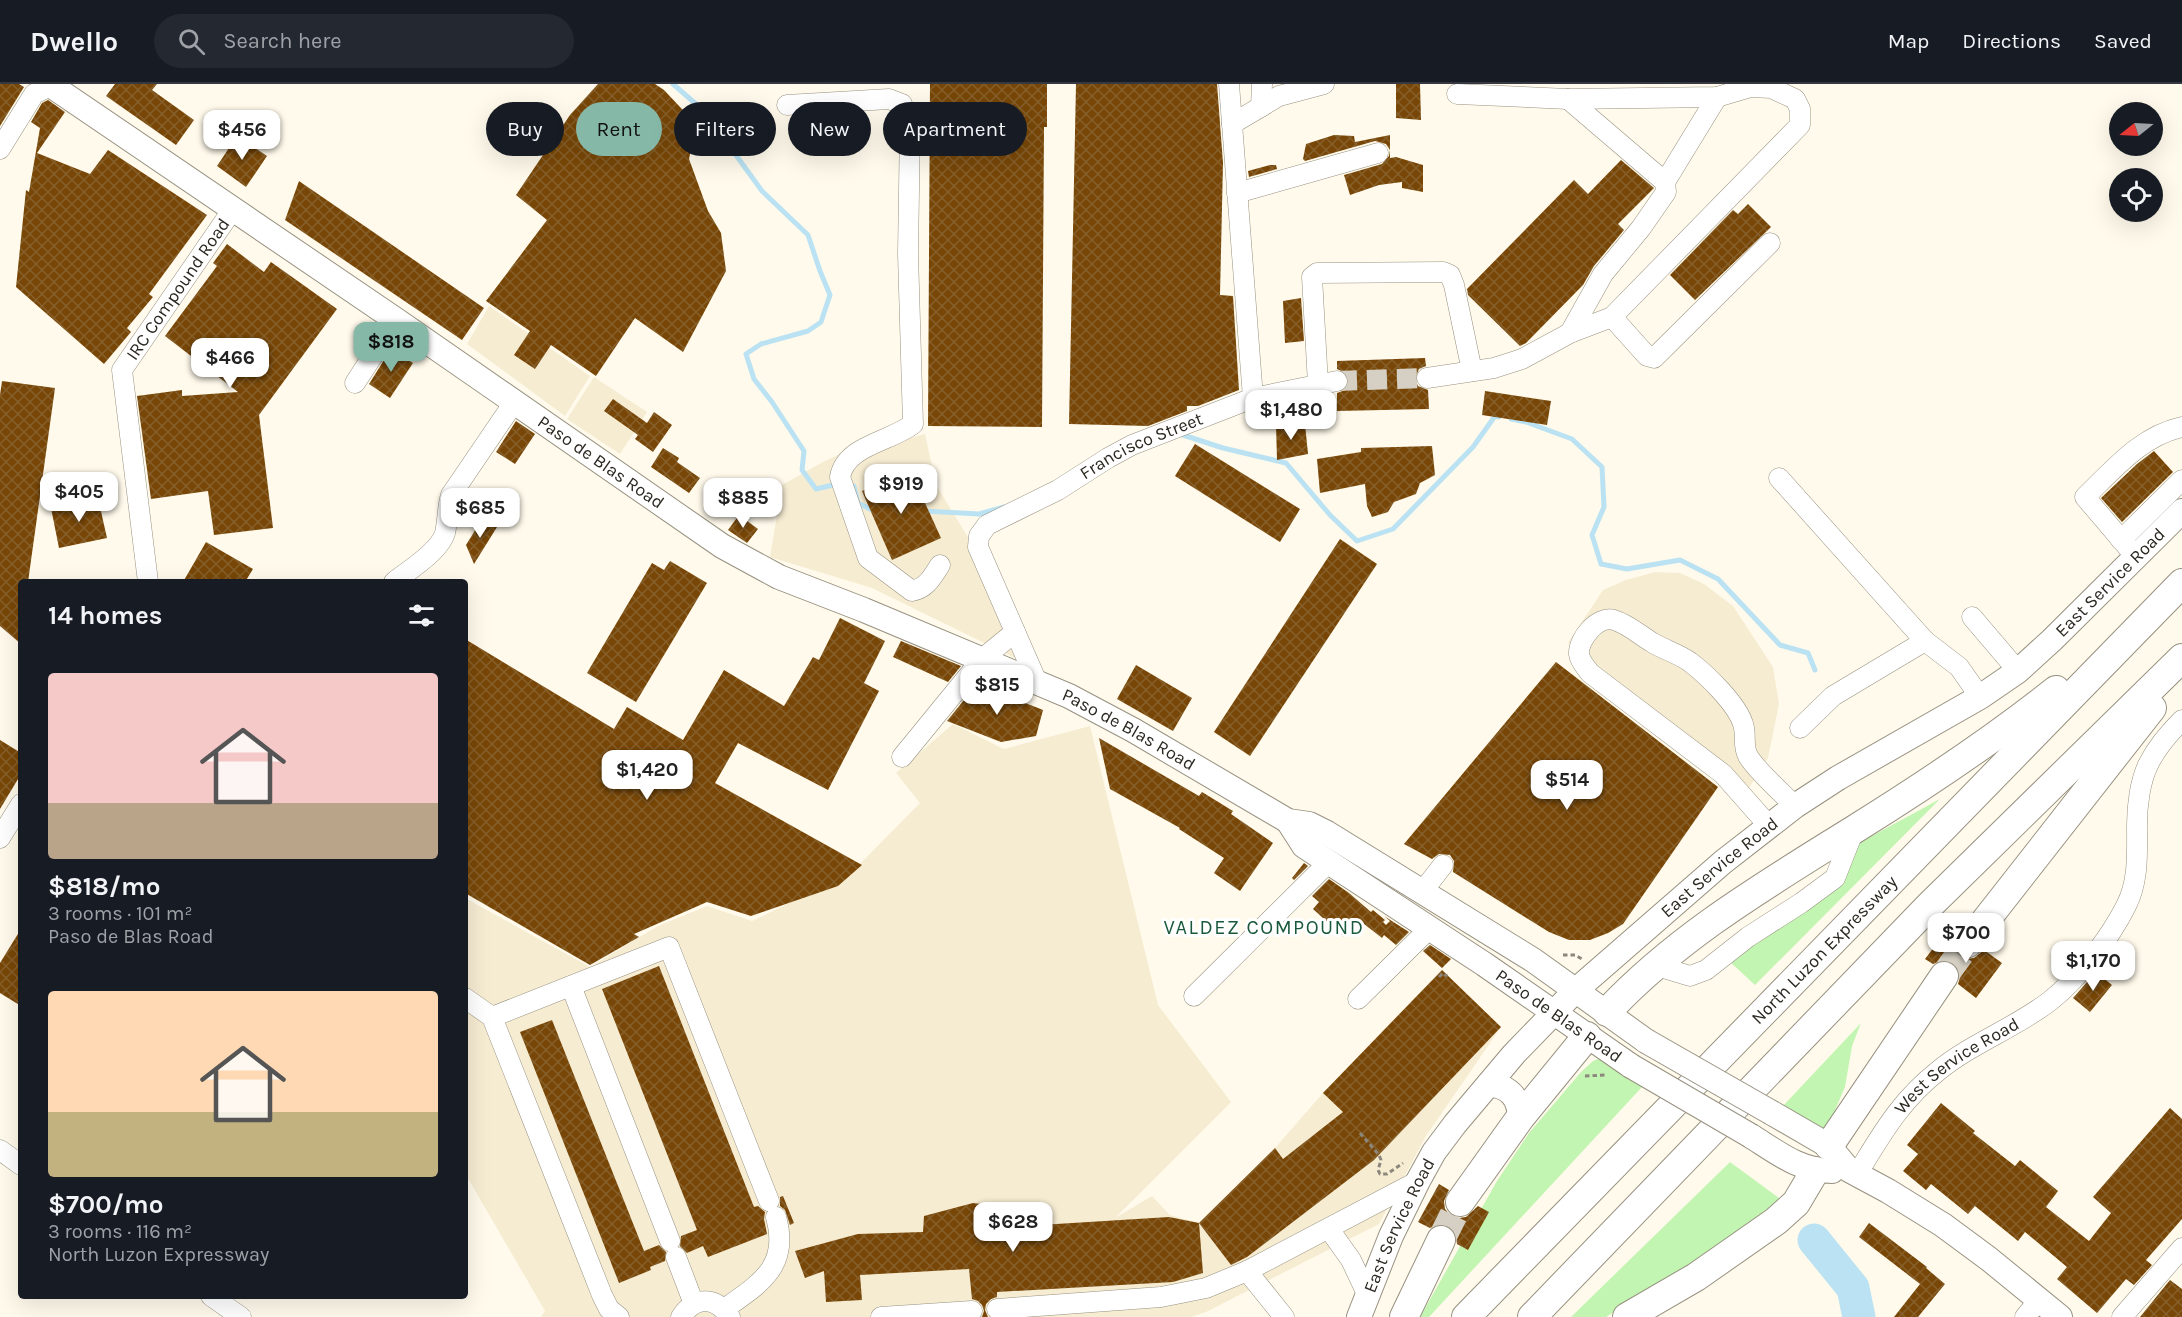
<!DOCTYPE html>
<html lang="en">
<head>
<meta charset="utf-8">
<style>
  body { margin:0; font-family:Karla,sans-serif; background:#242831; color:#f1f3f6; height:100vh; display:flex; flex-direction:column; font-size:22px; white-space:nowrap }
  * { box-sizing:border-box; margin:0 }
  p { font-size:20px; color:#9ea1a6 }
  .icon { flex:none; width:33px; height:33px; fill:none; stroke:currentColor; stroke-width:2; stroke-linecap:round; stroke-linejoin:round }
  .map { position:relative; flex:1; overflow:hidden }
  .details { position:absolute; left:18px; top:495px; width:450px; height:720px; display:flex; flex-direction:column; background:#171b24; border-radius:6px; box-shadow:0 6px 24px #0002 }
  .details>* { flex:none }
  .hud { position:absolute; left:486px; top:18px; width:570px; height:54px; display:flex; gap:12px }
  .needle { width:39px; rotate:252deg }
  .fabs { position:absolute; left:2109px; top:18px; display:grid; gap:12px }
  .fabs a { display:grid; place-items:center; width:54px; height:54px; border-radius:50%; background:#171b24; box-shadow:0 6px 24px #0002; font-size:30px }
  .price { position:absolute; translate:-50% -51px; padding:0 14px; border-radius:12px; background:#fff; color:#222; font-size:20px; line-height:39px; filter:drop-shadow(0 2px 3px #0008) }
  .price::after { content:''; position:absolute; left:50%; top:36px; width:18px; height:14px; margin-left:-9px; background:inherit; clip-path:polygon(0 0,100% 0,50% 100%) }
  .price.selected { background:#86b8a8; color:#111 }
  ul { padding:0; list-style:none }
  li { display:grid; align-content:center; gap:12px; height:318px; padding:0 30px }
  li span { display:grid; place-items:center; height:186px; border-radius:6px; color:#555 }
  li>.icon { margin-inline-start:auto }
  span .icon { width:108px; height:108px; fill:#fffc; stroke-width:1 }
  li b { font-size:26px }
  h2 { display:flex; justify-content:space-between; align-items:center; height:72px; padding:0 30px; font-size:26px }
  .tag { padding:0 21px; border-radius:27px; background:#171b24; box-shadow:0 6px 24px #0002; font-size:21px; line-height:54px }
  .tag.selected { background:#86b8a8; color:#111 }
  header { display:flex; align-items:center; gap:36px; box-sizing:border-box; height:84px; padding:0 30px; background:#171b24; border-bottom:2px solid #363941 }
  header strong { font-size:28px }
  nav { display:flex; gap:33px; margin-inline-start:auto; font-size:21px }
  .search { width:420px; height:54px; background:#242831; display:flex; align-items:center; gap:15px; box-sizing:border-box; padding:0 21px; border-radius:33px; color:#9ea1a6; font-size:22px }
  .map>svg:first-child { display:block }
  .built { fill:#f6ecd2 }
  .green { fill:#c3f5b2 }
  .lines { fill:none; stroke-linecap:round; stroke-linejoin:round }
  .stream { stroke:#bae2f3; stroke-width:5 }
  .river { stroke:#bae2f3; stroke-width:33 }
  .building { fill:url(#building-cross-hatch) }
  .minor-tunnel { stroke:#d5d0c3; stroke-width:20; stroke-dasharray:20 10; stroke-linecap:butt }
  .highway-tunnel { stroke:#d5d0c3; stroke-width:28; stroke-dasharray:28 14; stroke-linecap:butt }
  .minor-casing { stroke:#979180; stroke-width:21 }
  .major-casing { stroke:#979180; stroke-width:26 }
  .highway-casing { stroke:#979180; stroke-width:30 }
  .path { stroke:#8b877c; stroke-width:3; stroke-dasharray:4.5 3; stroke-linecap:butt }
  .minor { stroke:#fff; stroke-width:20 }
  .major { stroke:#fff; stroke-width:24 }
  .highway { stroke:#fff; stroke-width:28 }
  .major-bridge-casing { stroke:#979180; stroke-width:26; stroke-linecap:butt }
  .major-bridge { stroke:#fff; stroke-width:24 }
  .labels { text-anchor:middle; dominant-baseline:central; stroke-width:6; stroke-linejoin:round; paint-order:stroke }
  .street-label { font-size:18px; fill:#2b2821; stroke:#fff }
  .neighbourhood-label { font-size:20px; letter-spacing:1.5px; fill:#19583b; stroke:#fff }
</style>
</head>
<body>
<header>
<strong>Dwello</strong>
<div class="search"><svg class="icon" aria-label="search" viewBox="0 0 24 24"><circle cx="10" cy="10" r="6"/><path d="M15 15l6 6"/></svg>Search here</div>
<nav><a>Map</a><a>Directions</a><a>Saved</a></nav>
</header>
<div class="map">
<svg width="2182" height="1233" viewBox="0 0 2182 1233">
  <defs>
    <pattern id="building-cross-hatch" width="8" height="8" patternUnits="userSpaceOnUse" patternTransform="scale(1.5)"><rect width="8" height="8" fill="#784707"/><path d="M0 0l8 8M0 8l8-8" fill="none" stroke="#865f2b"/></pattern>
  </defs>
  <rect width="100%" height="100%" fill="#fffaeb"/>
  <!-- built -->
  <path class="built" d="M489,222L590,292L565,332L467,260Z
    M594,293L647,328L620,370L567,335Z
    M904,339L906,355L925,350L936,401L974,463L1019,576L872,504L770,473L782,401L823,378Z
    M1655,488L1680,489L1704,500L1733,522L1773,583L1779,620L1768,674L1742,715L1568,559L1603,506L1626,496Z
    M953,640L1004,665L1090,642L1158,921L1231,1018L1115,1134L1152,1112L1170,1131L1199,1139L1275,1064L1323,1009L1442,886L1501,943L1426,1052L1379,1140L1206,1228L1191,1233H541L545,1227L465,1089V814L590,883L658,842L707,822L752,837L851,789L920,719L896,689Z"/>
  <!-- green -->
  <path class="green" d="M1940,715L1755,901L1729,877L1833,807L1859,759Z
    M1861,939L1852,962L1845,1003L1826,1047L1782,1023Z
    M1603,973L1642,1003L1429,1233H1420L1497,1097L1529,1049L1581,988L1593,977Z
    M1730,1078L1787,1120L1606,1233H1571Z"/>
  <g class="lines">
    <!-- stream -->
    <path class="stream" d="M673,0L704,27L762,107L808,151L820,187L830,211L821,238L808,247L761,260L746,270L754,295L772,318L804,367L802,386L816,405L833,401
      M1511,335L1526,338L1572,355L1602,383L1604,423L1592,451L1601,480L1627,485L1680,476L1718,495L1780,561L1808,569L1815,586
      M1180,350L1223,364L1286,379L1330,431L1357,457L1393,445L1473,363L1495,332L1499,333
      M854,402L858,419L876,428
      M924,427L979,430L1004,423"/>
    <!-- river -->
    <path class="river" d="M1814,1156L1853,1204L1859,1233"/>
  </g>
  <!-- building -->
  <path class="building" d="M0,0H19L24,3L0,42Z
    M115,0H157L152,6L194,36L176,61L106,12Z
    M598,0H655L664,6L696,40L689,75L708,127L721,149L726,187L683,268L635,234L596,292L551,261L535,285L514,271L530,247L486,217L547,136L516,111L570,31Z
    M930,0H1047V43H1044L1042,343L928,342Z
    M1076,0H1217L1223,79L1220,211L1233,212L1239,306L1198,322H1187V327L1148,342L1069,340Z
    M1396,0H1420L1421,36L1396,34Z
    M48,16L65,28L37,69L90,90L108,66L207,131L149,210L153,213L127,244L131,248L104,280L16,203L26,106L29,108L40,44L31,38L42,19Z
    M1334,51L1354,52L1355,58L1390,51V74L1396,73L1423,81V108L1402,104V98L1379,101L1350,111L1344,91L1382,80L1389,72L1390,66L1386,60L1375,57L1305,77L1303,75L1306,60Z
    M237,52L267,72L246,103L217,82Z
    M1621,76L1654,104L1618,140L1624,146L1594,182L1583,201L1526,259L1520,262L1468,211L1467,205L1574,96L1588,110Z
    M1270,81H1276L1277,85L1249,93L1248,87Z
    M299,97L484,224L462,256L285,136Z
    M1748,120L1771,143L1695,216L1670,191L1733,126L1738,130Z
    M227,160L264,188L271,178L337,225L259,331L273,444L214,451L208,407L151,415L137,312L182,306V312L238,308L165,252L217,182L213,179Z
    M1301,214L1304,257L1285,259L1283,217Z
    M391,265L413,279L390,314L369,300Z
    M1425,274L1426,282L1419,285L1415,295L1418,302L1428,306L1429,325L1337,327V309L1345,306L1349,295L1346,289L1337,285V277Z
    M2,297L55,304L28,498H21V560L0,542V311Z
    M1485,307L1551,317L1547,341L1482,331Z
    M613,315L647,339L654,328L672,341L653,368L635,355L638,351L604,327Z
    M516,337L535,350L515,380L496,368Z
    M1305,340L1308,370L1277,376L1276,341Z
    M1195,360L1300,425L1280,458L1175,392Z
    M1432,362L1435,391L1420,399L1416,410L1394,418L1388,428L1372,433L1367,422L1365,400L1320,409L1317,375L1361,368V364Z
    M663,364L679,374L677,378L700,394L689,409L651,383Z
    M2154,367L2173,388L2122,438L2101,414L2137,380Z
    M910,386L941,454L892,476L862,407Z
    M98,414L107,454L59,464L51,424Z
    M739,431L758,445L747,459L728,446Z
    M482,435L497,443L474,480L466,461Z
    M1340,455L1377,480L1250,672L1214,648Z
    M206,458L253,485L245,498H183Z
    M670,477L707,499L636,618L587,589L652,479L664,486Z
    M840,534L885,557L864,599L879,607L828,706L738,659L715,699L862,781L838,802L751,832L707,818L634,850L639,853L590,881L465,809V555L614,645L627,623L683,656L724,586L784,622L813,573L819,576Z
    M901,557L961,582L948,598L893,573Z
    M1556,578L1718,703L1623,840L1608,849L1590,856H1569L1549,848L1453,788L1454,777L1450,771L1439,770L1432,775L1404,760Z
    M1136,581L1192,614L1173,647L1117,615Z
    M977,600L1043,626L1036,652L1001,658L947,637Z
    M1099,654L1199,712L1202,708L1233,727L1231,730L1273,759L1240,807L1214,789L1224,774L1179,745L1180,744L1110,705Z
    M0,656L21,669V690L0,725Z
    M1304,779L1308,782L1294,796L1292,794Z
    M1329,795L1349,809L1371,828L1373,826L1385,836L1383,838L1386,841L1390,837L1384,832L1409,848L1396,861L1384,851L1382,854L1359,836L1344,853L1313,825L1319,818L1312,812Z
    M1951,841L1958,846L1952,857L1953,866L1958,872L1966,875L1974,874L1984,866L2002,879L1976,914L1958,900L1960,893L1959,885L1954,879L1945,876L1933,880L1925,875Z
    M21,845V922L0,909V879Z
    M1430,861L1451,875L1442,884L1423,867Z
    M659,882L754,1123L758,1122L765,1128L764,1135L767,1150L708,1173L703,1162L687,1169L680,1162L681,1152L697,1146L602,905Z
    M1442,886L1501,943L1374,1076L1247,1173L1231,1181L1199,1139L1275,1064L1283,1075L1343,1028L1323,1009Z
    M2096,888L2112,901L2090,928L2073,914Z
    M552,936L644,1167L659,1161L666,1168L665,1177L650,1183L651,1186L619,1199L520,948Z
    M1941,1019L1975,1047L1973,1049L2015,1082L2020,1076L2058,1107L2046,1123L2089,1157L2111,1129L2093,1113L2170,1024L2182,1035V1135L2146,1176L2152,1181L2134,1201L2126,1195L2097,1229L2057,1195L2067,1183L2025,1148L2018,1157L1975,1122L1968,1130L1931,1100L1926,1106L1903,1087L1918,1070L1907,1061Z
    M1439,1100L1449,1106L1444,1117L1445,1125L1451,1132L1459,1134L1466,1133L1478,1122L1489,1128L1468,1166L1457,1160L1455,1147L1449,1141L1439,1140L1430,1144L1418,1138Z
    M783,1112L794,1139L790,1141L785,1126L780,1122V1113Z
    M973,1119L1022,1125L1024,1142L1169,1133L1199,1139L1203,1189L1173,1198L997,1208V1213L991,1215L986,1220L985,1226L988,1233H982L984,1227L982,1221L978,1217L972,1215L969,1185L860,1191L862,1216L826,1218L824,1187L805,1194L795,1167L858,1150L923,1148L924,1132Z
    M1869,1139L1927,1183L1926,1184L1945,1200L1918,1233H1894L1920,1200L1859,1153Z
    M2170,1196L2182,1205V1233H2140Z"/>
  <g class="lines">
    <!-- minor-tunnel -->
    <path class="minor-tunnel" d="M1337,297L1427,294"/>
    <!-- highway-tunnel -->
    <path class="highway-tunnel" d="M1944,892L1968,859
      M1441,1156L1460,1118"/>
    <!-- minor casing -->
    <g class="minor-casing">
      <g id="minor">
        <path d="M1229,0L1253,314"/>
        <path d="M1568,15L1665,98L1666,108L1641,144L1603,190L1570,249"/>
        <path d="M787,21L889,15L902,20L910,43L908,170L913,340C890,358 846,361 840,393L868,474L912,507C927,504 932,493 940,481"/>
        <path d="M1261,23L1262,0"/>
        <path d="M1232,40L1279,12L1324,0"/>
        <path d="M0,65L34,10L54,0"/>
        <path d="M1665,98L1717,13"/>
        <path d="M1237,109L1378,69"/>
        <path d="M1612,233L1647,272L1654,274L1770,159"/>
        <path d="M1427,294L1494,284L1522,275L1570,249L1612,233L1800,41V25L1795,15L1771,4L1751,3L1717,13L1568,15L1457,10"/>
        <path d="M355,299L396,236"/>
        <path d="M1318,300L1312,193L1317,189L1443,188L1450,191L1454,201L1472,287"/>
        <path d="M1779,394L1925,557L1959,583L1980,613"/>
        <path d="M2121,456L2182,396"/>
        <path d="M2136,473L2085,413C2114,385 2141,352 2182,343"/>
        <path id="s1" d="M148,498L122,286L233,125"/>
        <path d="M394,498C409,486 440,467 445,449C448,436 447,424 451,411L515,317"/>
        <path d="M1972,533L2018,587"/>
        <path id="s2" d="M1037,598L978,463L979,452L987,441L1058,406L1108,374L1132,361L1253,314L1337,297"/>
        <path d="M1800,644L1833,612L1925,557"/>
        <path d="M902,673L982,575L1015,548"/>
        <path d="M1769,742L1723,690L1590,589C1586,583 1580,578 1579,570C1578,555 1598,531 1614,536C1628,540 1641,552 1653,559C1665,566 1679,570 1690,578C1707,591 1737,620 1743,640C1747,651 1742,661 1748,672C1756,686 1782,709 1795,722"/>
        <path d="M0,754L21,720"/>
        <path d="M1422,808L1443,781"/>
        <path d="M1657,882L1690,892L1706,886L1748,853L1801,819L1835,794L1854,746"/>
        <path d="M571,902L670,1157"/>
        <path d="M1194,912L1329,778"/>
        <path d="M465,914L492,933L602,1211L609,1225L619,1233"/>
        <path d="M1358,915L1430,844"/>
        <path d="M492,933L669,863L769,1117"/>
        <path d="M0,1066L21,1081"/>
        <path id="s3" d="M1857,1090C1882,1050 1900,1017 1938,987C1972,959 2015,944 2050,917C2078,895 2110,854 2126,822C2139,797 2137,769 2137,741C2137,722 2140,696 2149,679C2157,663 2170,648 2182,636"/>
        <path d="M1329,1145L1351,1176L1368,1212"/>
        <path d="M676,1173L694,1220"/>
        <path d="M1247,1187L1284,1233"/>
        <path d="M211,1212L241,1233"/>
        <path d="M724,1225C760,1200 790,1182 776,1133"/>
        <path d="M997,1225L1161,1213L1206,1204L1247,1187L1418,1097"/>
        <path d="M681,1233C695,1212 715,1212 730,1233"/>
        <path d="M881,1233L972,1227"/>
        <path d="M2025,1233L2039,1216"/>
        <path d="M2122,1233L2182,1164"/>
      </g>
    </g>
    <!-- major casing -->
    <g class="major-casing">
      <g id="major">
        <path id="s4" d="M49,0L396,236L722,462L779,493L864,526L1069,612L1133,646L1288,737L1309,740L1327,749L1533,876L1646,957"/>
        <path id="s5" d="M1288,737L1304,762L1484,880L1631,982"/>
        <path d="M1489,1000C1510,1003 1519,1013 1520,1034"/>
        <path d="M1772,1029L1829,1062L1849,1086L1888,1107L1943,1141L1989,1175L2060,1233"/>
        <path d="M1751,1052C1778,1069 1800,1087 1832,1087"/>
        <path id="s6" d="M1359,1233L1391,1152L1418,1097L1434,1068L1455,1040L1514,970L1576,906L1723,778L1795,722L1838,694L1980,613L2018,587L2052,556L2182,427"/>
      </g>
    </g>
    <!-- highway casing -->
    <g class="highway-casing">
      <g id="highway">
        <path d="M1968,859L2152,624"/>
        <path d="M1607,928C1678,852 1767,800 1855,745C1924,702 1992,657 2056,606"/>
        <path d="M1829,1062L1944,892"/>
        <path d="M1460,1118L1520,1034L1587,952"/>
        <path d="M1404,1233L1441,1156"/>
        <path id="s7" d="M1466,1233L2182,499"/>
        <path d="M1532,1233L1930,821L2182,574"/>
        <path d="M1627,1233L1696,1193L1776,1137L1796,1119L1815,1087"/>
      </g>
    </g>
    <!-- path -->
    <path class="path" d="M1563,871H1575L1582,875
      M1439,893L1443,889L1447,892
      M1585,992L1605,991
      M1360,1049L1379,1071L1381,1076L1378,1086L1380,1090H1387L1403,1079"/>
    <!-- minor -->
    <use href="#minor" class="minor"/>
    <!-- major -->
    <use href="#major" class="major"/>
    <!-- highway -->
    <use href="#highway" class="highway"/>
    <!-- major-bridge casing -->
    <g class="major-bridge-casing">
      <path id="major-bridge" d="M1646,957L1772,1029
        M1631,982L1751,1052"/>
    </g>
    <!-- major-bridge -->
    <use href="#major-bridge" class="major-bridge"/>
  </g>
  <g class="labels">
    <!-- street labels -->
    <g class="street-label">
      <text stroke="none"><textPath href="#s1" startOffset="312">IRC Compound Road</textPath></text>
      <text stroke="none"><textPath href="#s2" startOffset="346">Francisco Street</textPath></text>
      <text stroke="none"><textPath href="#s4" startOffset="669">Paso de Blas Road</textPath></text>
      <text stroke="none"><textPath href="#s6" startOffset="1072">East Service Road</textPath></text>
      <text stroke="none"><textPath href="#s4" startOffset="1263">Paso de Blas Road</textPath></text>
      <text stroke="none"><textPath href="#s6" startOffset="586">East Service Road</textPath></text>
      <text stroke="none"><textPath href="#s7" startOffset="513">North Luzon Expressway</textPath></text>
      <text stroke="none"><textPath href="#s5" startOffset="336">Paso de Blas Road</textPath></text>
      <text stroke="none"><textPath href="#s3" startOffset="150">West Service Road</textPath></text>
      <text stroke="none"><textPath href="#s6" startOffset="100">East Service Road</textPath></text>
    </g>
    <!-- neighbourhood labels -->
    <g class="neighbourhood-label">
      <text x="1264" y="843">VALDEZ COMPOUND</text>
    </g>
  </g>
</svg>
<div class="fabs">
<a><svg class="needle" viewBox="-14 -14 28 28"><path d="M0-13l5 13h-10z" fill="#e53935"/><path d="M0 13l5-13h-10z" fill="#9ea1a6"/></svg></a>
<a><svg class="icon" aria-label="locate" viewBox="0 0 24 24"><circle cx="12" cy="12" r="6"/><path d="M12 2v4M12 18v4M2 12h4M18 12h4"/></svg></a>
</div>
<b class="price" style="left:242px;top:77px">$456</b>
<b class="price selected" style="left:391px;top:289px">$818</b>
<b class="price" style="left:230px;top:305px">$466</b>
<b class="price" style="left:1291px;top:357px">$1,480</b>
<b class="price" style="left:901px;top:431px">$919</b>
<b class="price" style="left:79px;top:439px">$405</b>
<b class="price" style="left:743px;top:445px">$885</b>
<b class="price" style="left:480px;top:455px">$685</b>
<b class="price" style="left:997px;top:632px">$815</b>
<b class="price" style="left:647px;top:717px">$1,420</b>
<b class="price" style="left:1567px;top:727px">$514</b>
<b class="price" style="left:1966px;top:880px">$700</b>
<b class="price" style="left:2093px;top:908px">$1,170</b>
<b class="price" style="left:1013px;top:1169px">$628</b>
<div class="hud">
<a class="tag">Buy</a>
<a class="tag selected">Rent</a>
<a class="tag">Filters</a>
<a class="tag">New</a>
<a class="tag">Apartment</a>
</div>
<section class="details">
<h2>14 homes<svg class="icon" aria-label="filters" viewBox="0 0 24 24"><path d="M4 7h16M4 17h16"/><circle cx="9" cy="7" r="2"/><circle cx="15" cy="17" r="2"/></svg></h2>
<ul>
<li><span style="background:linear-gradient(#f6c9c9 70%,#b9a48a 0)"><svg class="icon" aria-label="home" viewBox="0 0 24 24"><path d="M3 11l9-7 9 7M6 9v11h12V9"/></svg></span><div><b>$818/mo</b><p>3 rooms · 101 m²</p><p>Paso de Blas Road</p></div></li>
<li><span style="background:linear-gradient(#ffd9b3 65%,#c2b280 0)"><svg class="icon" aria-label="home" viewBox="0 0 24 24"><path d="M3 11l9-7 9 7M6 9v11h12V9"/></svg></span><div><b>$700/mo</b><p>3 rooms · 116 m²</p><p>North Luzon Expressway</p></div></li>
</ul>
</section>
</div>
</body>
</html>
